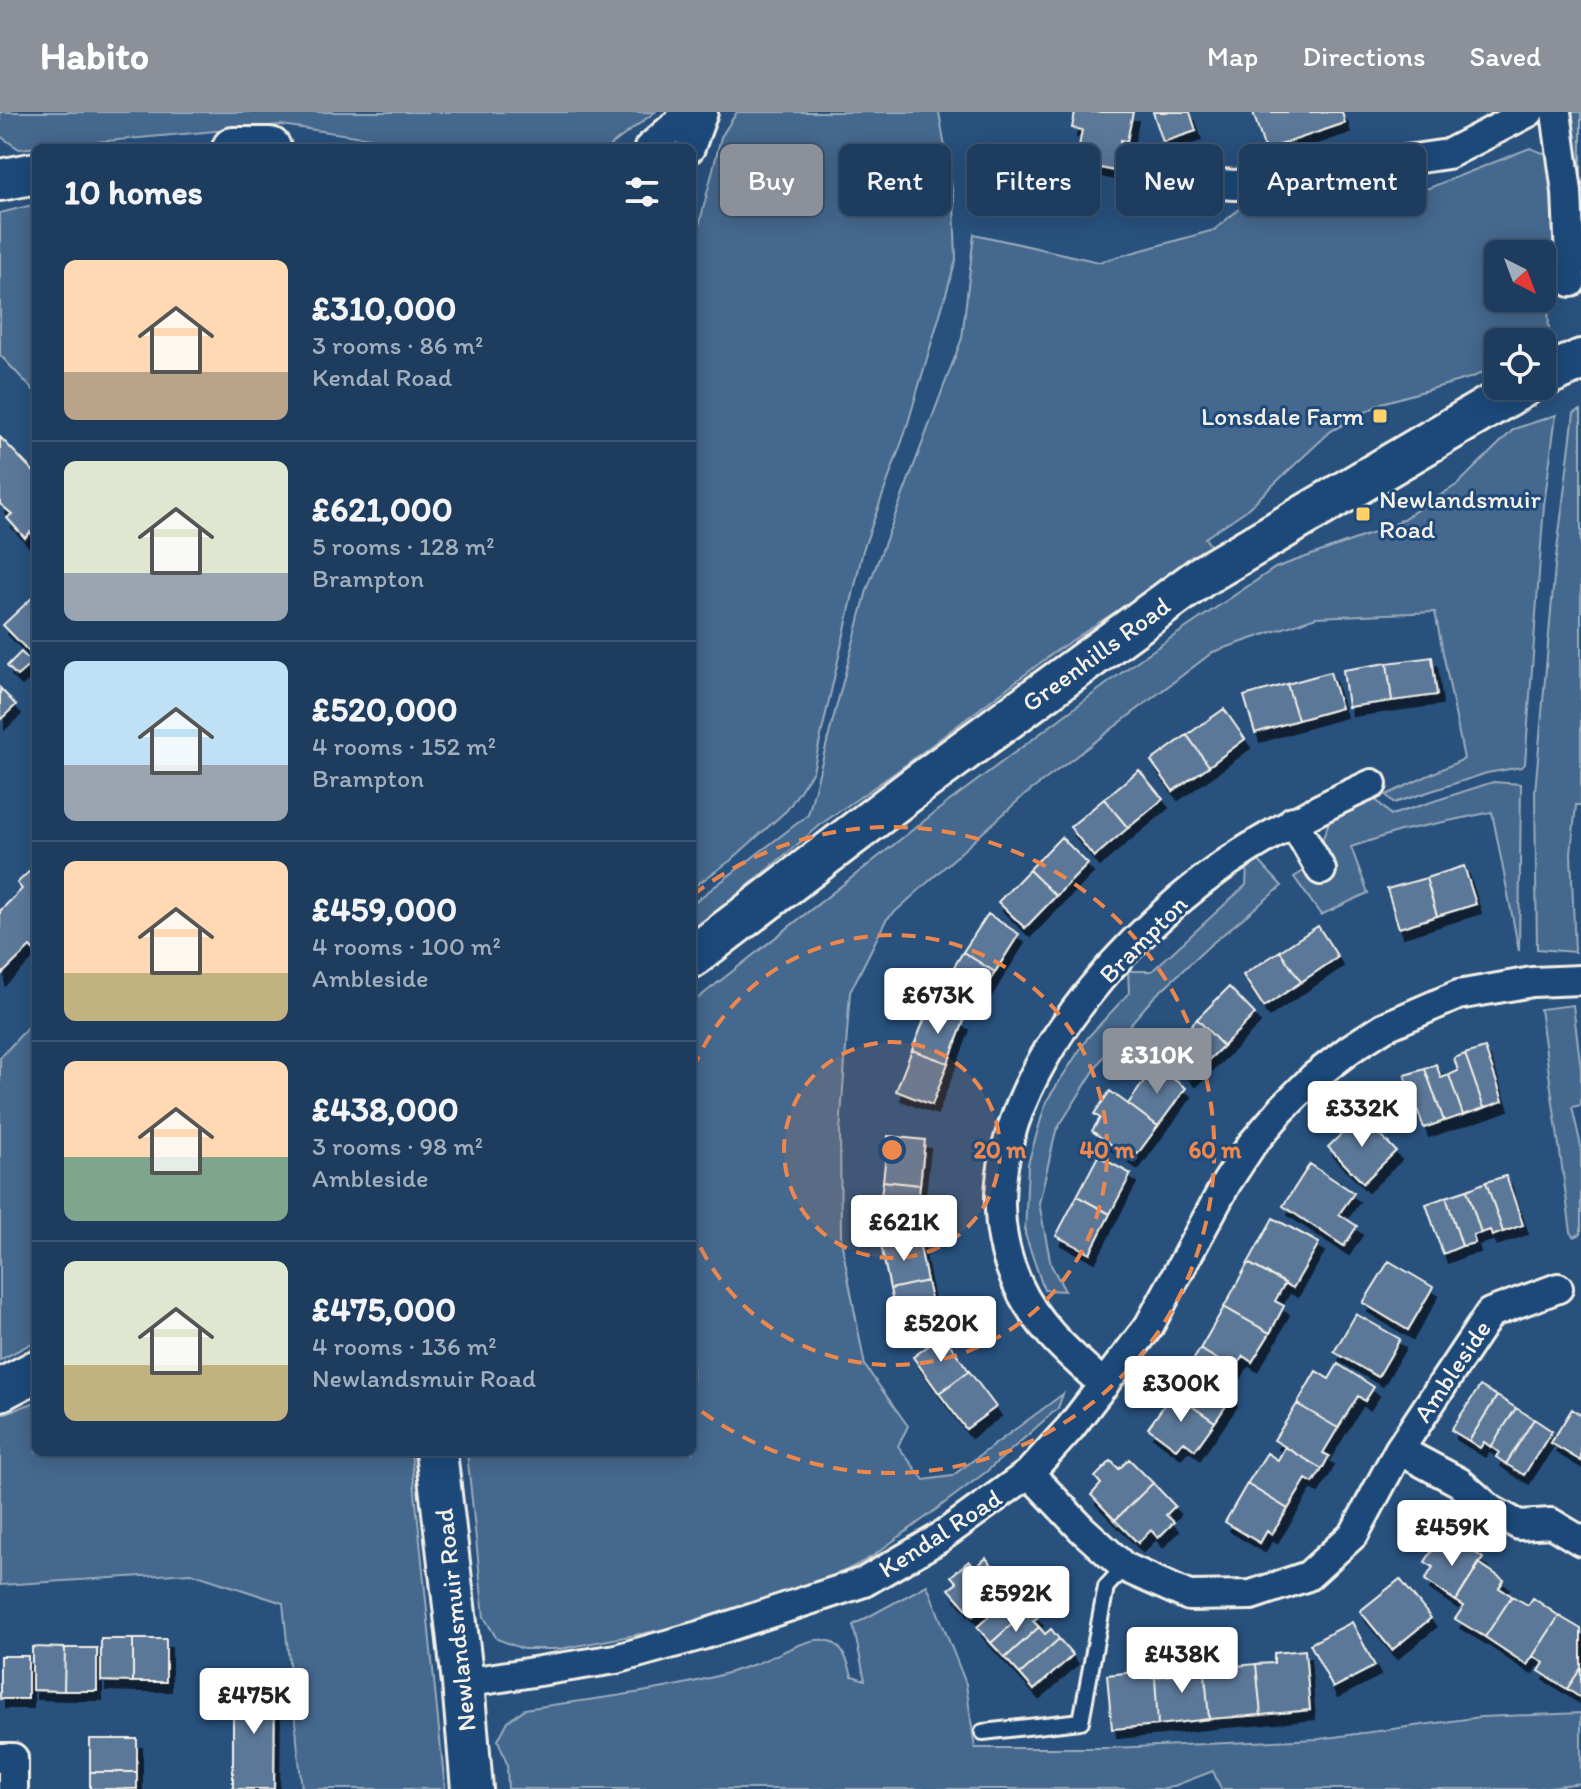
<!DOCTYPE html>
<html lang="en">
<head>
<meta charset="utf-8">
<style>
  body { margin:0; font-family:Itim,sans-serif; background:#264464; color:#f1f3f6; height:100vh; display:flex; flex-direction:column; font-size:30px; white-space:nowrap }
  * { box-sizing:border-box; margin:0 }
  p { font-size:26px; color:#a1aebc }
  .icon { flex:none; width:44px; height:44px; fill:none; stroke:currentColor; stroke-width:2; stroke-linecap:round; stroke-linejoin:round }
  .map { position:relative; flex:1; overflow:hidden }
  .panel { position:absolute; left:32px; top:32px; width:664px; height:1312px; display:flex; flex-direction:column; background:#1e3d5e; border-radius:12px; box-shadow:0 4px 20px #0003,0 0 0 2px #3c5673 }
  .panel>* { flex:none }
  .top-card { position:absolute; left:720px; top:32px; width:740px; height:72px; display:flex; gap:16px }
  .needle { width:52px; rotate:138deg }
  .tools { position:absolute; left:1484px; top:128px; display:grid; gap:16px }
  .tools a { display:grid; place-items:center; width:72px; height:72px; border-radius:12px; background:#1e3d5e; box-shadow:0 4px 20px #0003,0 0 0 2px #3c5673; font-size:40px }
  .price { position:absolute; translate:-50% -68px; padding:0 18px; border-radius:8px; background:#fff; color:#222; font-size:26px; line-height:52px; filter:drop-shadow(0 2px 4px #0008) }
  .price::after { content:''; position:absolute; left:50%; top:48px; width:24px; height:18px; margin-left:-12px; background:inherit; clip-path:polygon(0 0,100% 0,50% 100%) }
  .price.active { background:#8c9099; color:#fff }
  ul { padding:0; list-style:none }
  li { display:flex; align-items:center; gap:24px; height:200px; padding:0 32px }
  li+li { border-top:2px solid #3c5673 }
  li span { display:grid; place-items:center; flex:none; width:224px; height:160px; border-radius:12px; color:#555 }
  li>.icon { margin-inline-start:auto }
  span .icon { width:96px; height:96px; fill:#fffc; stroke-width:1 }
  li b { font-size:34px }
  h2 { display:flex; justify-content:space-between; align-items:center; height:96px; padding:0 32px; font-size:34px }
  .tag { padding:0 28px; border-radius:12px; background:#1e3d5e; box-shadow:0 4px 20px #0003,0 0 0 2px #3c5673; font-size:28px; line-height:72px }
  .tag.active { background:#8c9099; color:#fff }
  header { display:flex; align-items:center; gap:48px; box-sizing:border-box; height:112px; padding:0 40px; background:#8c9099; color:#fff }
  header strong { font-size:38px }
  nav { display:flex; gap:44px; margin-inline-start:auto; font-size:28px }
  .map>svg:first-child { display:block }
  .green { fill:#45688e; stroke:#9cacbb; stroke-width:2; fill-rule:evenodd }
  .building { fill:#5b7899; stroke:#f4f1e8; stroke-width:2; filter:url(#shadow) }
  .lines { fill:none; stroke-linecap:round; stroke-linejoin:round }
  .lane-casing { stroke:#f4f1e8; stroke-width:20 }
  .street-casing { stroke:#f4f1e8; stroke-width:34 }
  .secondary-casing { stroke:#f4f1e8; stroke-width:46 }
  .lane { stroke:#1f4a7a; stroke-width:14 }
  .street { stroke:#1f4a7a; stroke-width:28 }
  .secondary { stroke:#1f4a7a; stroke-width:40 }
  .ring { fill:none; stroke:#ec874e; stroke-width:4; stroke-dasharray:14 10 }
  .poi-dot { fill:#ffd166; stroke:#1f4a7a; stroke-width:3 }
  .labels { text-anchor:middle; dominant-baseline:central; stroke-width:6; stroke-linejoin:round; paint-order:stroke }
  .poi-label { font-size:26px; fill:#f4f1e8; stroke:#1f4a7a; text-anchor:end }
  .street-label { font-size:26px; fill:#f4f1e8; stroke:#1f4a7a }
  .centre { fill:#ec874e; stroke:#1f4a7a; stroke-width:4 }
  .ring-label { font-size:24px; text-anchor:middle; font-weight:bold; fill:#ec874e; stroke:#1f4a7a; stroke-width:6; stroke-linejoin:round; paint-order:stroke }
</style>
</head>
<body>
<header>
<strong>Habito</strong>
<nav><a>Map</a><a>Directions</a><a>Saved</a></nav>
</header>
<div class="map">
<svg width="1581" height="1677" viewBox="0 0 1581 1677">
  <defs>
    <filter id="shadow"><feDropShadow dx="5" dy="9" stdDeviation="0" flood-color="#0009"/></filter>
  </defs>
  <rect width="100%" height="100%" fill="#28517e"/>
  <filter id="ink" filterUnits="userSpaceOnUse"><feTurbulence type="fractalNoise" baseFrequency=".0125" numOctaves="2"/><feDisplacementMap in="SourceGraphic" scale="16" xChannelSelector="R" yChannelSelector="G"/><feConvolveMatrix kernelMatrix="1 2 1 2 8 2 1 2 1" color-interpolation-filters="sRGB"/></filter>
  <g filter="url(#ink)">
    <!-- green -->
    <path class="green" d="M0,0H655L607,36H437L281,13L19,37L0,24Z
      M737,0H939L954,89L956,148L905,321L863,438L813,659L787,698L730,749L692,776V142L721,25Z
      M1556,0H1581V144L1547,147L1549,222L1545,232L1498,230V253L1473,265L1382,291L1331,319L1245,399L1205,426L1212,436L1056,539L896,660L824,710L692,821V792L808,703L867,478L962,226L974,122L1099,150L1214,118L1244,93L1429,76L1530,36L1564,49ZM1498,142H1542V186H1498Z
      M36,92V281L0,243V101Z
      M1581,298V693H1576L1571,741L1575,840L1537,837L1535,680L1555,454L1574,301Z
      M1556,303L1544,393L1525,652L1521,655L1487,661L1394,691L1386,683L1464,647L1435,500L1316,505L1213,540L1021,686L886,808L850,880L840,1019L841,1128L865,1254L908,1314L898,1334L924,1368L952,1364L1063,1282L1058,1296L986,1360L922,1408L870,1446L820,1472L694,1512L560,1537H523L497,1527L484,1505L467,1340H692V891L943,694L1140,547L1275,456L1390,415L1458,372L1514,317Z
      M1493,670L1521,672L1519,839L1492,700L1400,719L1351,735L1368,781L1321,803L1294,765L1305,758L1316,770L1335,759L1321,731L1330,708L1375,687L1391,703Z
      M1258,748L1282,774L1210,833L1153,886L1106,940L1056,1019L1039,1091L1051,1153L1065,1179L1044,1178L1025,1122L1028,1052L1046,990L1088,925L1129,881L1128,859H1152L1246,773L1247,755Z
      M1573,893L1581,957V993L1572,995L1581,1034V1122L1574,1125L1571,1120L1540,897Z
      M36,906V1229L0,1248V946Z
      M36,1290V1340H411L445,1677H302L283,1491L191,1461L0,1473V1303Z
      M927,1473L966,1572L975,1636H1110L1319,1627L1481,1605L1581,1601V1671L1534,1677H1221L1213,1659L1166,1677H508L507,1652L498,1628L508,1609L525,1597C602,1585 681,1579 755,1552C773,1546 805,1526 824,1528C842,1530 848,1549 852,1564L865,1568L853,1513Z"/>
    <!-- building -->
    <path class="building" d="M1075,0H1133L1127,29L1121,28L1115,59L1076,51L1082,18L1072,16Z
      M1153,0H1190L1196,19L1163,30Z
      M1253,0H1342L1345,11L1265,38Z
      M0,325L36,362V427L30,420L25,426L7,406L12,402L0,392Z
      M36,482V547L3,513Z
      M21,540L32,551L17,564L7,554Z
      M1432,545L1437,583L1392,589L1387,551Z
      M1387,551L1392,589L1348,595L1343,558Z
      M1330,560L1341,596L1298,608L1287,572Z
      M1287,572L1298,608L1255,621L1244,584Z
      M0,576L16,593L0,608Z
      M1224,597L1245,627L1209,654L1187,623Z
      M1187,623L1209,654L1173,679L1151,649Z
      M1139,658L1163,687L1128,716L1104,687Z
      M1104,687L1128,716L1094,745L1070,715Z
      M1061,725L1088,752L1056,784L1029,758Z
      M36,753V841L30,835L0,864V799L22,777L17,771Z
      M1464,754L1476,792L1437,804L1426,766Z
      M1029,758L1056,784L1025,816L998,790Z
      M1426,766L1437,804L1399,816L1387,777Z
      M988,802L1019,822L995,860L963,840Z
      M1318,814L1338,845L1301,870L1280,839Z
      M1280,839L1301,870L1264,895L1243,863Z
      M963,840L995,860L972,898L940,878Z
      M1229,875L1255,902L1223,934L1197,907Z
      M929,896L964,909L948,951L912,938Z
      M1197,907L1223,934L1191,965L1165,939Z
      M1485,936L1503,989L1484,996L1465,942Z
      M912,938L948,951L932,993L896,979Z
      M1465,942L1484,996L1463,1003L1449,963L1458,959L1454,946Z
      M1436,952L1441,966L1449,963L1463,1003L1444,1009L1425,957Z
      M1155,954L1186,976L1158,1014L1128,992Z
      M1425,957L1444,1009L1424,1016L1405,963Z
      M1110,979L1158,1014L1133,1048L1092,1019L1100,1006L1094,1002Z
      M1361,1003L1396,1039L1363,1071L1328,1035Z
      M888,1024L925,1028L920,1073L883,1069Z
      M1098,1044L1131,1062L1110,1102L1077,1084Z
      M1310,1052L1354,1081L1339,1102L1357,1114L1344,1134L1283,1094Z
      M1506,1064L1523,1113L1503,1120L1486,1070Z
      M883,1069L920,1073L915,1117L877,1113Z
      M1486,1070L1503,1120L1492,1124L1490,1118L1481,1121L1467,1078Z
      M1467,1078L1481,1121L1473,1123L1475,1131L1462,1134L1446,1085Z
      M1077,1084L1110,1102L1090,1141L1056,1124Z
      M1446,1085L1462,1134L1443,1142L1426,1092Z
      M1273,1106L1319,1131L1293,1176L1248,1151Z
      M918,1125L927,1169L890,1177L881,1133Z
      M1389,1149L1433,1175L1408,1218L1363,1191Z
      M1248,1151L1285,1171L1275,1189L1284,1194L1270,1221L1224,1195Z
      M927,1169L936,1213L900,1221L890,1177Z
      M1224,1195L1270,1221L1252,1250L1243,1244L1235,1258L1200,1237Z
      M1356,1202L1400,1227L1378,1265L1334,1240Z
      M943,1223L969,1259L939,1281L913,1245Z
      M1200,1237L1235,1258L1222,1278L1232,1285L1215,1310L1173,1281Z
      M1338,1252L1374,1275L1365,1289L1358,1284L1338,1316L1297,1292L1316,1259L1329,1267Z
      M969,1259L996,1295L966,1317L939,1281Z
      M1480,1274L1497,1284L1469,1329L1451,1318Z
      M1173,1281L1215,1310L1195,1338L1183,1329L1176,1337L1148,1316Z
      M1497,1284L1516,1296L1491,1335L1484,1330L1480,1336L1469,1329Z
      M1297,1292L1338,1316L1323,1341L1329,1344L1322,1357L1274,1328Z
      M1516,1296L1534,1307L1506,1352L1496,1345L1499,1340L1491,1335Z
      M1572,1297L1581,1303V1349L1551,1331Z
      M1534,1307L1552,1319L1524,1363L1506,1352Z
      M1285,1335L1322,1357L1313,1371L1306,1367L1288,1397L1247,1372L1267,1341L1278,1348Z
      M1129,1347L1153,1371L1115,1408L1091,1383L1101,1372L1095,1365L1111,1349L1119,1357Z
      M1153,1371L1175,1394L1166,1403L1174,1410L1158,1426L1151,1418L1138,1431L1115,1408Z
      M1247,1372L1288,1397L1272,1422L1267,1419L1260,1431L1225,1410Z
      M1453,1426L1483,1446L1456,1489L1425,1468L1433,1455L1425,1450L1437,1431L1446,1437Z
      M986,1446L1009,1473L973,1504L949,1477L957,1471L951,1464L969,1449L975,1456Z
      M1479,1451L1504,1468L1499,1476L1512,1484L1485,1525L1455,1507L1464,1494L1456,1489Z
      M1400,1467L1431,1506L1392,1538L1360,1499Z
      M1016,1480L1030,1496L991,1531L977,1515Z
      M1512,1484L1528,1493L1533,1486L1559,1504L1527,1553L1485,1525Z
      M1030,1496L1038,1505L1033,1509L1039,1515L1005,1546L991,1531Z
      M1559,1504L1581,1517V1556L1567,1577L1539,1559L1544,1551L1533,1544Z
      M1352,1510L1375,1554L1333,1576L1310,1532Z
      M1039,1515L1045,1522L1051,1517L1059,1527L1020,1562L1005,1546Z
      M101,1527H133V1570L101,1569Z
      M133,1527H166V1570H133Z
      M1059,1527L1073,1543L1034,1578L1020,1562Z
      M32,1535L65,1536L64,1579L32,1578Z
      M65,1536H97V1579H64Z
      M1305,1538L1310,1598L1261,1603L1256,1552L1274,1551V1541Z
      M0,1544H28V1587H0Z
      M1235,1547L1236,1554L1256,1552L1261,1603L1209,1607L1204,1550Z
      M1204,1550L1209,1607L1158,1613L1155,1565L1172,1563V1553Z
      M1581,1556V1586L1567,1577Z
      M1134,1560L1135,1567L1155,1565L1158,1613L1112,1617L1107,1563Z
      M233,1571H275L274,1677H233Z
      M90,1627H137V1660H90Z
      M90,1660H137V1677H90Z"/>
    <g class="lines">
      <!-- lane casing -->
      <g class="lane-casing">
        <path id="lane" d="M983,1620L1081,1609L1106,1475L1124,1455"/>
      </g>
      <!-- street casing -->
      <g class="street-casing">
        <path id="street" d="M1556,0L1567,80L1571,170
          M649,36L690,0
          M690,36L703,0
          M1147,67L1235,73L1448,42L1529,0
          M1293,709L1321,758
          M1104,1273C1071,1243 1037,1215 1018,1173C945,1017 1109,833 1228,750C1274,719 1321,695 1372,672
          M1399,1338L1459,1370L1491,1398L1519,1413L1551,1411L1581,1429
          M1029,1361L1082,1417L1124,1455L1189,1484L1251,1483L1308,1464L1354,1422L1399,1338L1490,1201L1558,1176
          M463,1571L616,1547L702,1523L864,1470L938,1427L1029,1361L1070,1316L1149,1214L1227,1070L1252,1032L1282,997L1314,965L1350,937L1384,915L1458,883L1532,870L1581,868
          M0,1646H13V1677"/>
      </g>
      <!-- secondary casing -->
      <g class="secondary-casing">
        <path id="secondary" d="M233,36H270
          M0,68L36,61
          M1542,265L1581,248
          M692,845L920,671L1202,464L1524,274
          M0,1278L36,1259
          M436,1340L463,1571L472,1677"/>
      </g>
      <!-- lane -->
      <use href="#lane" class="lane"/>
      <!-- street -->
      <use href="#street" class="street"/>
      <!-- secondary -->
      <use href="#secondary" class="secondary"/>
    </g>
  </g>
  <!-- distance rings -->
  <circle cx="892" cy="1038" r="108" fill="#ec874e" fill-opacity=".12"/>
  <g class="ring">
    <circle cx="892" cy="1038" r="108"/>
    <path d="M693 957A215 215 0 1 1 693 1119"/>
    <path d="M693 783A323 323 0 1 1 693 1293"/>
  </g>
  <!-- markers -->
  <g class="poi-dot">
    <rect x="1372" y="296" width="16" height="16" rx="4"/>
    <rect x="1355" y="394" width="16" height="16" rx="4"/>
  </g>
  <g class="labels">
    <!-- poi labels -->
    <g class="poi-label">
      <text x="1364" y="304">Lonsdale Farm</text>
      <text x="1379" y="387" text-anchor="start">Newlandsmuir<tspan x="1379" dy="30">Road</tspan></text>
    </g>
    <!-- street labels -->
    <g class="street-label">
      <text transform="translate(1096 542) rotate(-36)">Greenhills Road</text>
      <text transform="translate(1143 827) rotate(-45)">Brampton</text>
      <text transform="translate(1452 1259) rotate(-56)">Ambleside</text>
      <text transform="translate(940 1421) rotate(-33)">Kendal Road</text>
      <text transform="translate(455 1508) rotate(-96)">Newlandsmuir Road</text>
    </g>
  </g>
  <circle cx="892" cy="1038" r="12" class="centre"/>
  <g class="ring-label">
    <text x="1000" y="1046">20 m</text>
    <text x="1107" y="1046">40 m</text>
    <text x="1215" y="1046">60 m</text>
  </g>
</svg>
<div class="tools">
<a><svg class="needle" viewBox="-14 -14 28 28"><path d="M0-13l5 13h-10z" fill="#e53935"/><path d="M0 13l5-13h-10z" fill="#a1aebc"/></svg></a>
<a><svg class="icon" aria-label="locate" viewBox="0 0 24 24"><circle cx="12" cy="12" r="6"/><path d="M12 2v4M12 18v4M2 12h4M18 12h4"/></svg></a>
</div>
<b class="price" style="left:938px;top:924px">£673K</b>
<b class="price active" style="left:1157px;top:984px">£310K</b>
<b class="price" style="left:1362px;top:1037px">£332K</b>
<b class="price" style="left:904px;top:1151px">£621K</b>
<b class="price" style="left:941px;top:1252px">£520K</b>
<b class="price" style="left:1181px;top:1312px">£300K</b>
<b class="price" style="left:1452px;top:1456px">£459K</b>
<b class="price" style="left:1016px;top:1522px">£592K</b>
<b class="price" style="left:1182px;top:1583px">£438K</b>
<b class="price" style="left:254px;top:1624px">£475K</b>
<div class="top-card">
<a class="tag active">Buy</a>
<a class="tag">Rent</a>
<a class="tag">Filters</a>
<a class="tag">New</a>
<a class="tag">Apartment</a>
</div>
<section class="panel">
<h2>10 homes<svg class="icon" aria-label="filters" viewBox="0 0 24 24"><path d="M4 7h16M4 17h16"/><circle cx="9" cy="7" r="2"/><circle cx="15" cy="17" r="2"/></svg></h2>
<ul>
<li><span style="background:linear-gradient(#ffd9b3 70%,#b9a48a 0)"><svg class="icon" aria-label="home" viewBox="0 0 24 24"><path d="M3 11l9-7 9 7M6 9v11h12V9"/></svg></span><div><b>£310,000</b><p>3 rooms · 86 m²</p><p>Kendal Road</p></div></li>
<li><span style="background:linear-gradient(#dfe7d0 70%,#9aa5b1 0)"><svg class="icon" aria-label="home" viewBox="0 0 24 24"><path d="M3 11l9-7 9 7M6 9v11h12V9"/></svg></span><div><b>£621,000</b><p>5 rooms · 128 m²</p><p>Brampton</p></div></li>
<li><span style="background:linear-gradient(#bfe0f5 65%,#9aa5b1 0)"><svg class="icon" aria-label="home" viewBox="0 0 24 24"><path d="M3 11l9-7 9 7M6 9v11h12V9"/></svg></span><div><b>£520,000</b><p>4 rooms · 152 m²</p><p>Brampton</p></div></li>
<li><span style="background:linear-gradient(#ffd9b3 70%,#c2b280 0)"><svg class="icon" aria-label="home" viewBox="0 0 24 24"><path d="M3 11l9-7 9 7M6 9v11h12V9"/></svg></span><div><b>£459,000</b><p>4 rooms · 100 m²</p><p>Ambleside</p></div></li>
<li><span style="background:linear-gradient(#ffd9b3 60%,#7fa58c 0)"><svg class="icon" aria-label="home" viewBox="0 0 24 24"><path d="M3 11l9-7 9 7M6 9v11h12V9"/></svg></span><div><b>£438,000</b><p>3 rooms · 98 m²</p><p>Ambleside</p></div></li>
<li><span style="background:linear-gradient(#dfe7d0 65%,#c2b280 0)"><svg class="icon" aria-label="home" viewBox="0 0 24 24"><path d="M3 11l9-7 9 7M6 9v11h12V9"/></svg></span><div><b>£475,000</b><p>4 rooms · 136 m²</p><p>Newlandsmuir Road</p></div></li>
</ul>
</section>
</div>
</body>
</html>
